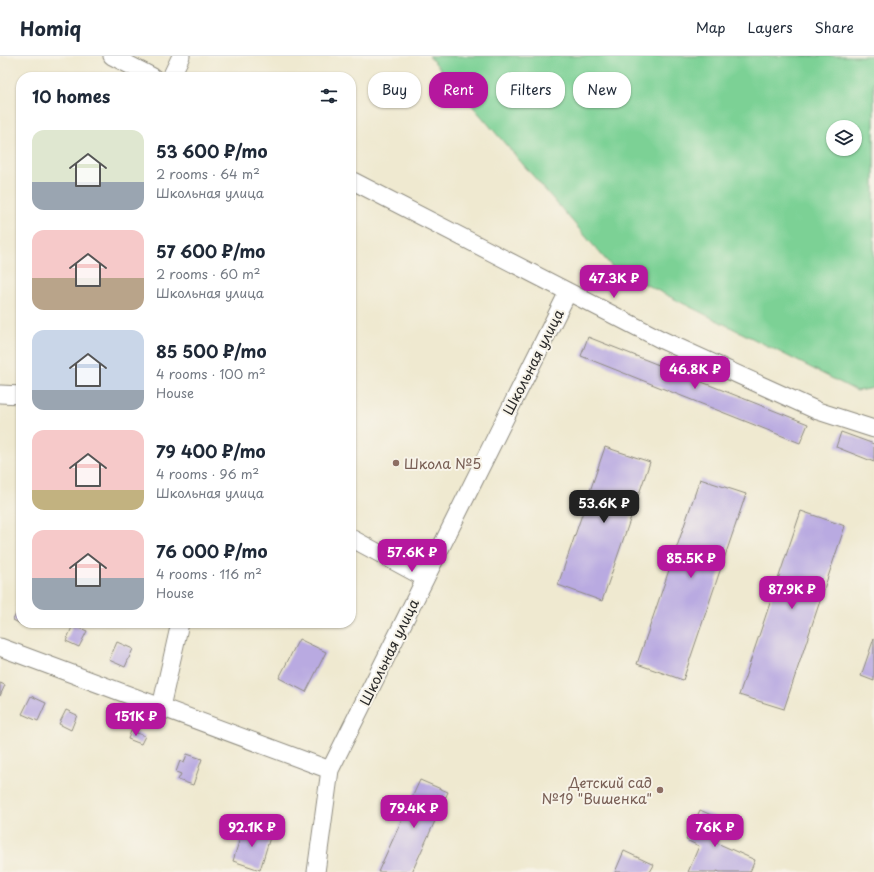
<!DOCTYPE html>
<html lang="en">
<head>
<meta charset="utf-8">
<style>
  body { margin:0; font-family:"Playpen Sans",sans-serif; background:#f6f6f7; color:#1f2937; height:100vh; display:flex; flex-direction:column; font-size:15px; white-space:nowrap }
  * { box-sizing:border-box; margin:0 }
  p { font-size:13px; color:#747a83 }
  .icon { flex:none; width:22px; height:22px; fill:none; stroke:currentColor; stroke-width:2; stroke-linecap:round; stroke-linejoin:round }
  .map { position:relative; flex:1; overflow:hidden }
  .details { position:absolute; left:16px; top:16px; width:340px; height:556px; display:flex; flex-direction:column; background:#fff; border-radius:16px; box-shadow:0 1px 3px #0004 }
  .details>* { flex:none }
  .hud { position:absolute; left:368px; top:16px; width:380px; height:36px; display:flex; gap:8px }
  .fabs { position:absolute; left:826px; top:64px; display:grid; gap:8px }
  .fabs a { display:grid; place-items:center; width:36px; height:36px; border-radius:50%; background:#fff; box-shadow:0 1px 3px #0004; font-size:20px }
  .price { position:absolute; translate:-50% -34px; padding:0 9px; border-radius:8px; background:#b5179e; color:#fff; font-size:13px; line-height:26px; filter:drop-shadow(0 1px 2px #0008) }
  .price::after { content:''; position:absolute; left:50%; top:24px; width:12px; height:9px; margin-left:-6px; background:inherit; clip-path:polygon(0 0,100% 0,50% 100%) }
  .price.on { background:#222; color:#fff }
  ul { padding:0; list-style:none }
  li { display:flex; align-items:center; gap:12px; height:100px; padding:0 16px }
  li span { display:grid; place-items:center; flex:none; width:112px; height:80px; border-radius:12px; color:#555 }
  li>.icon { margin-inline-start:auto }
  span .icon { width:48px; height:48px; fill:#fffc; stroke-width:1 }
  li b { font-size:17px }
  h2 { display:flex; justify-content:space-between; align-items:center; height:48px; padding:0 16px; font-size:17px }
  .chip { padding:0 14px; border-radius:16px; background:#fff; box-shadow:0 1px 3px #0004; font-size:14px; line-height:36px }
  .chip.on { background:#b5179e; color:#fff }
  header { display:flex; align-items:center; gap:24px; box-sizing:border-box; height:56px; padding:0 20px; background:#fff; border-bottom:1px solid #e0e1e3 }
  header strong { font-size:19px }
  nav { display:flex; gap:22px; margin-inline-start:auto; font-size:14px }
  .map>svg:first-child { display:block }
  .green { fill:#7cd195; stroke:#547e60; fill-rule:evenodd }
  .building { fill:#b9aae1 }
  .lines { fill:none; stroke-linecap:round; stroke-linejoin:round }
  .minor-casing { stroke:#8d8a7e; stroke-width:19 }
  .minor { stroke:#fff; stroke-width:17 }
  .education-dot { fill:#8d6e63; stroke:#f7f3e8; stroke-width:1.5 }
  .labels { text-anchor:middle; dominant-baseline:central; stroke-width:4; stroke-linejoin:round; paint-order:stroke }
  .street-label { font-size:14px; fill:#2b2b2b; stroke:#f7f3e8 }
  .education-label { font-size:14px; fill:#785e54; stroke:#f7f3e8; text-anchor:start }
</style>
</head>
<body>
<header>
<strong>Homiq</strong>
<nav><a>Map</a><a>Layers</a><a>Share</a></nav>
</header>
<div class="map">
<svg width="874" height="816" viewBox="0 0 874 816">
  <rect width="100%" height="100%" fill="#f7f3e8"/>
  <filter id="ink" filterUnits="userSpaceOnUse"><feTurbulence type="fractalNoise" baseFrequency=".025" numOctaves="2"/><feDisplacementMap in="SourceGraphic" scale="8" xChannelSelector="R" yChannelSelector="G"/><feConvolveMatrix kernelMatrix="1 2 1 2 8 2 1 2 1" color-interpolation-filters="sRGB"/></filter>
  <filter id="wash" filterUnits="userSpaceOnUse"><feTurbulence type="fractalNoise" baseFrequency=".012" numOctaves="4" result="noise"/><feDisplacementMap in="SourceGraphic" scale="16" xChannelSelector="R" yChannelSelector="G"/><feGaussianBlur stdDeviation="0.9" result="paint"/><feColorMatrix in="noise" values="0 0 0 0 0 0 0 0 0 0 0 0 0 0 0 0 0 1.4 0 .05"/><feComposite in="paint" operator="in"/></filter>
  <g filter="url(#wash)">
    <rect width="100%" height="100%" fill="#efe9d0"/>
    <!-- green -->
    <path class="green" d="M429,0H874V332L857,335L613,212ZM833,71H855V93H833Z"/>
    <g id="blocks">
      <!-- building -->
      <path class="building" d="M588,281L808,368L800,387L581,300Z
        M841,376L874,388V406L836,391Z
        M605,391L650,406L602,545L558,529Z
        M700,423L746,438L683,624L637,608Z
        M801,455L845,470L784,653L739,639Z
        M21,548V567H26L25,570L13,564Z
        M73,569L87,575L79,591L66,585Z
        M874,582V625L861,620Z
        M299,583L326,596L306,636L279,622Z
        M117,586L133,593L125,611L109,604Z
        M0,627L5,629L0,640Z
        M31,640L46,647L38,665L22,658Z
        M66,654L77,659L71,674L59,668Z
        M131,675L145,680L141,688L128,683Z
        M187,698L202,703L193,729L178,724L181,718L176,716L180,705L184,707Z
        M420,724L448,736L412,816H378Z
        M700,754L727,766L717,787L755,804L750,816H720L717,815V816H688L699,790L686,784Z
        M244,769L271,778L260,814L233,805Z
        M624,795L654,809L650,816H615Z"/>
    </g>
  </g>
  <g filter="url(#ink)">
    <use href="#blocks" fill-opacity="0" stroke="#8d8a7e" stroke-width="1"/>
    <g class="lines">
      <!-- minor casing -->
      <g class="minor-casing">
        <path id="minor" d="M112,0L153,21
          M171,21L181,0
          M351,124L662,284L818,355L874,373
          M0,338L21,339
          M351,482L425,522
          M0,591L330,714
          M161,651L180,567
          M316,816L330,714L568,236"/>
      </g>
      <!-- minor -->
      <use href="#minor" class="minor"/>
    </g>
  </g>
  <!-- markers -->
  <g class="education-dot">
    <circle cx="396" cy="407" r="4"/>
    <circle cx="660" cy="734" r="4"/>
  </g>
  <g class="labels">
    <!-- street labels -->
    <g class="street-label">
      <text transform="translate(533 306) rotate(-63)">Школьная улица</text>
      <text transform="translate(389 596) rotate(-64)">Школьная улица</text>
    </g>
    <!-- education labels -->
    <g class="education-label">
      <text x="404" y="407">Школа №5</text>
      <text x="652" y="726" text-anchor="end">Детский сад<tspan x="652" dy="16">№19 "Вишенка"</tspan></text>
    </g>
  </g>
</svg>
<div class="fabs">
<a><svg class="icon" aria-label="layers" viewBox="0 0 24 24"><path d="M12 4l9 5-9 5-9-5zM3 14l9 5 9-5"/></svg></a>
</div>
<b class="price" style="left:614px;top:243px">47.3K ₽</b>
<b class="price" style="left:695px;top:334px">46.8K ₽</b>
<b class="price on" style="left:604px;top:468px">53.6K ₽</b>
<b class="price" style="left:412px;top:517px">57.6K ₽</b>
<b class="price" style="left:691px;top:523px">85.5K ₽</b>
<b class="price" style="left:792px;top:554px">87.9K ₽</b>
<b class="price" style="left:136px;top:681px">151K ₽</b>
<b class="price" style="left:414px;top:773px">79.4K ₽</b>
<b class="price" style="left:252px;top:792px">92.1K ₽</b>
<b class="price" style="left:715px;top:792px">76K ₽</b>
<div class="hud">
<a class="chip">Buy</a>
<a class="chip on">Rent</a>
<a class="chip">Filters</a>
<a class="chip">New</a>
</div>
<section class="details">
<h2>10 homes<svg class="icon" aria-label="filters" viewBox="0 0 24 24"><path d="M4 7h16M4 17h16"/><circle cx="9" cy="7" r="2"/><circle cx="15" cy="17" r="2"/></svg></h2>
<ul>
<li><span style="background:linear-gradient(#dfe7d0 65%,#9aa5b1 0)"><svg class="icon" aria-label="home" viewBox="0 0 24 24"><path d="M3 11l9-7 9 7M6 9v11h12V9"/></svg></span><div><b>53 600 ₽/mo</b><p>2 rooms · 64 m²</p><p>Школьная улица</p></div></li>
<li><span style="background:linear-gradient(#f6c9c9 60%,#b9a48a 0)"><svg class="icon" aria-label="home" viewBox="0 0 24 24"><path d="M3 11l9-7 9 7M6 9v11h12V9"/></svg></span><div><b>57 600 ₽/mo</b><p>2 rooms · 60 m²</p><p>Школьная улица</p></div></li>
<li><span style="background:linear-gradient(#c9d6e8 75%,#9aa5b1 0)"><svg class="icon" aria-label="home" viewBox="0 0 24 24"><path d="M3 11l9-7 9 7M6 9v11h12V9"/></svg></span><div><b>85 500 ₽/mo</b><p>4 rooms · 100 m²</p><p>House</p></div></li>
<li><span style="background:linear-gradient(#f6c9c9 75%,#c2b280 0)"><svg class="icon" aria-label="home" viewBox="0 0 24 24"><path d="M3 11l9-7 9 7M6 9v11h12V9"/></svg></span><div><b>79 400 ₽/mo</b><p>4 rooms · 96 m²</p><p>Школьная улица</p></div></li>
<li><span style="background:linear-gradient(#f6c9c9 60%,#9aa5b1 0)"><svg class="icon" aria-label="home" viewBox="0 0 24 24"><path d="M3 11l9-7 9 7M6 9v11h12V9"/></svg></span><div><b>76 000 ₽/mo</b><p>4 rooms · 116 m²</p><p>House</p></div></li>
</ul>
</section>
</div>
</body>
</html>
